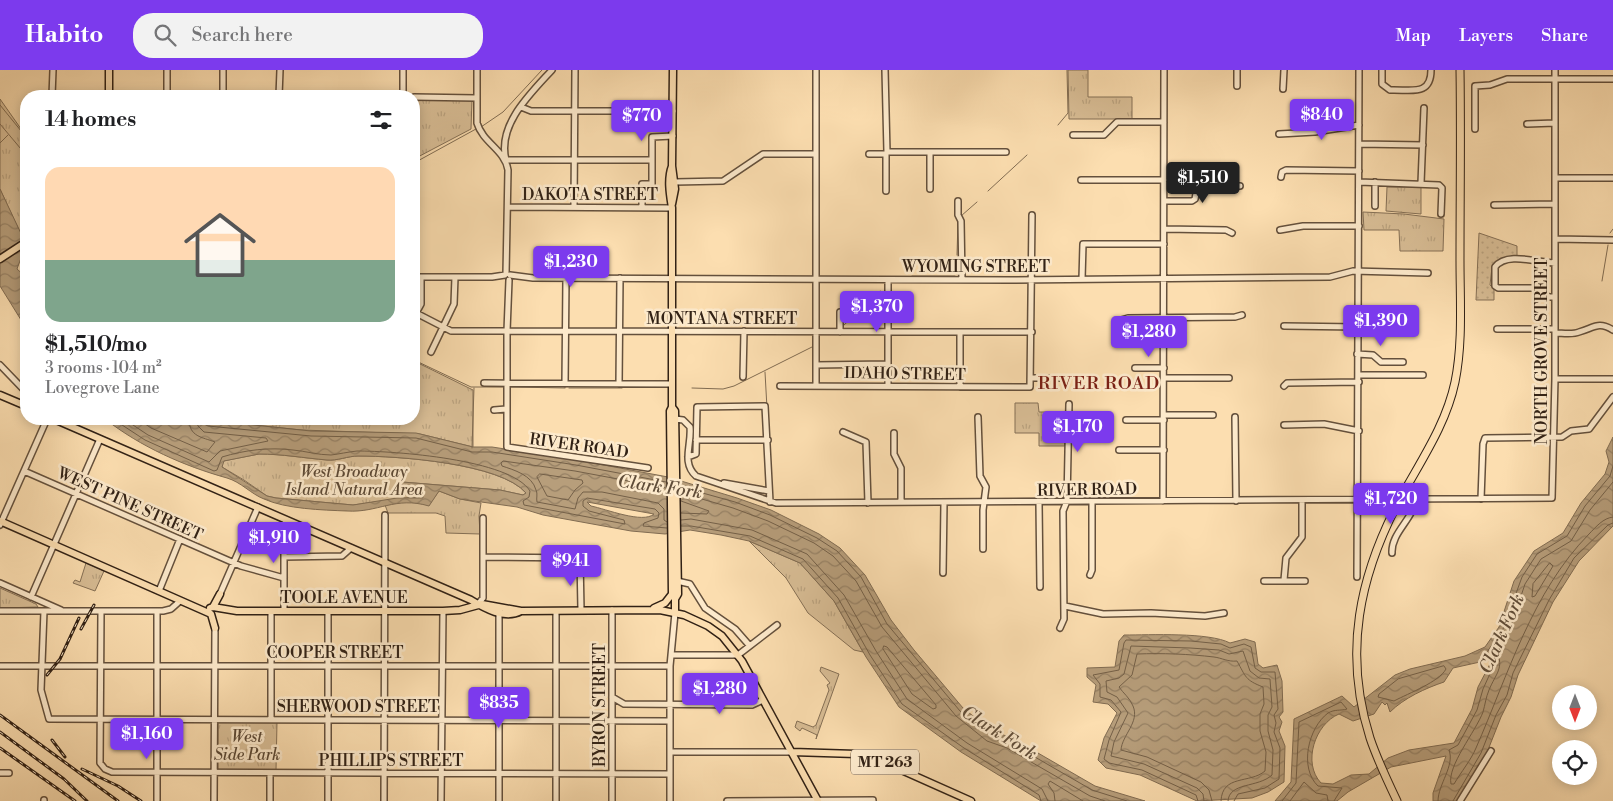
<!DOCTYPE html>
<html lang="en">
<head>
<meta charset="utf-8">
<style>
  body { margin:0; font-family:"Libre Bodoni",serif; background:#f2f2f2; color:#202124; height:100vh; display:flex; flex-direction:column; font-size:19px; white-space:nowrap }
  * { box-sizing:border-box; margin:0 }
  p { font-size:16px; color:#757577 }
  .icon { flex:none; width:28px; height:28px; fill:none; stroke:currentColor; stroke-width:2; stroke-linecap:round; stroke-linejoin:round }
  .map { position:relative; flex:1; overflow:hidden }
  .side { position:absolute; left:20px; top:20px; width:400px; height:335px; display:flex; flex-direction:column; background:#fff; border-radius:20px; box-shadow:0 2px 12px #0003 }
  .side>* { flex:none }
  .needle { width:32px; rotate:180deg }
  .controls { position:absolute; left:1552px; top:615px; display:grid; gap:10px }
  .controls a { display:grid; place-items:center; width:45px; height:45px; border-radius:50%; background:#fff; box-shadow:0 2px 12px #0003; font-size:25px }
  .price { position:absolute; translate:-50% -42px; padding:0 11px; border-radius:5px; background:#7c3aed; color:#fff; font-size:16px; line-height:32px; filter:drop-shadow(0 1px 2px #0008) }
  .price::after { content:''; position:absolute; left:50%; top:30px; width:15px; height:11px; margin-left:-8px; background:inherit; clip-path:polygon(0 0,100% 0,50% 100%) }
  .price.active { background:#222; color:#fff }
  ul { padding:0; list-style:none }
  li { display:grid; align-content:center; gap:10px; height:265px; padding:0 25px }
  li+li { border-top:1px solid #e0e0e0 }
  li span { display:grid; place-items:center; height:155px; border-radius:15px; color:#555 }
  li>.icon { margin-inline-start:auto }
  span .icon { width:90px; height:90px; fill:#fffc; stroke-width:1 }
  li b { font-size:21px }
  h2 { display:flex; justify-content:space-between; align-items:center; height:60px; padding:0 25px; font-size:21px }
  header { display:flex; align-items:center; gap:30px; box-sizing:border-box; height:70px; padding:0 25px; background:#7c3aed; color:#fff }
  header strong { font-size:24px }
  nav { display:flex; gap:28px; margin-inline-start:auto; font-size:18px }
  .search { width:350px; height:45px; background:#f2f2f2; display:flex; align-items:center; gap:12px; box-sizing:border-box; padding:0 18px; border-radius:20px; color:#757577; font-size:19px }
  .map>svg:first-child { display:block }
  .grass { fill:url(#grass-tufts); stroke:#857056 }
  .garden { fill:url(#garden-dots); stroke:#857056 }
  .water { fill:url(#water-waves); stroke:#816c52; fill-rule:evenodd }
  .lines { fill:none; stroke-linecap:round; stroke-linejoin:round }
  .shore { stroke:#746048; stroke-width:1 }
  .stream { stroke:#816c52; stroke-width:1 }
  .minor-casing { stroke:#64503c; stroke-width:8 }
  .major-casing { stroke:#312115; stroke-width:9 }
  .highway-casing { stroke:#312115; stroke-width:9 }
  .minor { stroke:#fdeacc; stroke-width:5 }
  .major { stroke:#fcdeb0; stroke-width:6 }
  .highway { stroke:#fcdeb0; stroke-width:7 }
  .rail-casing { stroke:#312115; stroke-width:3 }
  .rail { stroke:#fdeacc; stroke-width:1; stroke-dasharray:4; stroke-linecap:butt }
  .labels { text-anchor:middle; dominant-baseline:central; stroke-width:5; stroke-linejoin:round; paint-order:stroke }
  .shield { fill:#fdeacc; stroke:#6e5d4c; stroke-width:1 }
  .shield-label { font-size:15px; font-weight:bold; fill:#312115 }
  .street-label { font-size:16px; fill:#312115; stroke:#fdeacc }
  .park-label { font-size:16px; font-style:italic; fill:#5b4835; stroke:#fdeacc }
  .neighbourhood-label { font-size:18px; letter-spacing:1px; fill:#7a1f14; stroke:#fdeacc }
  .water-label { font-size:18px; font-style:italic; fill:#604d39; stroke:#fdeacc }
</style>
</head>
<body>
<header>
<strong>Habito</strong>
<div class="search"><svg class="icon" aria-label="search" viewBox="0 0 24 24"><circle cx="10" cy="10" r="6"/><path d="M15 15l6 6"/></svg>Search here</div>
<nav><a>Map</a><a>Layers</a><a>Share</a></nav>
</header>
<div class="map">
<svg width="1613" height="731" viewBox="0 0 1613 731">
  <defs>
    <pattern id="grass-tufts" width="24" height="20" patternUnits="userSpaceOnUse" patternTransform="scale(1.25)"><rect width="24" height="20" fill="#d9be96"/><path d="M3 7l-1-3M5 7V3M7 7l1-3M15 17l-1-3M17 17v-4M19 17l1-3" fill="none" stroke="#bba380"/></pattern>
    <pattern id="garden-dots" width="8" height="8" patternUnits="userSpaceOnUse" patternTransform="scale(1.25)"><rect width="8" height="8" fill="#d9be96"/><path d="M2 2h.1M6 6h.1" fill="none" stroke="#bba380" stroke-width="1.8" stroke-linecap="round"/></pattern>
    <pattern id="water-waves" width="16" height="10" patternUnits="userSpaceOnUse" patternTransform="scale(1.25)"><rect width="16" height="10" fill="#b79e7b"/><path d="M0 5q4-4 8 0t8 0" fill="none" stroke="#958064"/></pattern>
  </defs>
  <rect width="100%" height="100%" fill="#fcdeb0"/>
  <filter id="stains"><feTurbulence type="fractalNoise" baseFrequency=".004" numOctaves="4"/><feColorMatrix values="0 0 0 0 .2 0 0 0 0 .09 0 0 0 0 .02 0 0 0 .5 -.17"/></filter>
  <radialGradient id="worn" r=".72"><stop offset=".6" stop-color="#630" stop-opacity="0"/><stop offset="1" stop-color="#630" stop-opacity=".3"/></radialGradient>
  <!-- grass -->
  <path class="grass" d="M1068,0H1088V27H1132V49H1069Z
    M0,29L26,66V163L22,167L0,119Z
    M414,29H472L471,59L414,89Z
    M1387,117H1421V144L1386,141Z
    M1363,142L1404,144L1444,149L1443,181H1400L1399,160H1364Z
    M414,291L473,320V377L420,364L301,360L197,349H414Z
    M1015,333H1038L1039,342H1065V376H1039V363H1015Z
    M259,384C282,384 304,388 327,390C337,391 348,386 358,386C397,386 500,393 526,423L523,425L500,420L402,412L401,414L424,426L423,429L412,427L353,435L276,428L267,426L244,410L222,397L223,391Z
    M439,421L460,429L481,433L479,446L480,464L446,463L445,446L436,443H388L385,435L406,431L429,435Z
    M749,471L800,493L834,531L863,582L854,580L808,543L786,508Z
    M86,493L104,501L95,521L73,513L75,510L80,512Z
    M0,518L36,534L38,537L0,538Z
    M821,597L839,604L816,669L817,665L802,658L800,661L795,657L797,651L813,657L816,655L829,620L827,615L830,613L820,601Z
    M218,652H277L276,700H218Z"/>
  <!-- garden -->
  <path class="garden" d="M1479,163L1517,176V188L1501,189L1492,197L1490,215L1494,219V230H1476Z"/>
  <!-- water -->
  <path class="water" d="M0,119L26,174V192L21,188L17,199L26,207V258L0,216Z
    M105,349H196L311,361L416,363L473,377H492L577,390L668,407L737,428L771,440L819,464L840,478L865,505L891,550L914,580L963,638L992,661L1012,668L1095,716L1145,731H1041L961,682L899,637L866,587L834,531L800,493L749,471L721,465L690,460L665,464L631,461L543,445L517,437L460,429L439,421L429,436C395,426 378,443 347,441C322,440 286,439 264,429C251,424 241,412 227,408C184,396 141,377 105,349ZM259,384C282,384 304,388 327,390C337,391 348,386 358,386C397,386 501,393 526,423L523,425L500,420L402,412L401,414L423,426V428H397L353,435L276,428L267,426L222,397L224,391ZM587,432L654,444C643,454 606,439 591,436Z
    M1613,367V456L1579,491L1553,532L1518,605L1511,627L1501,647L1486,685L1457,731H1433V723L1446,686L1391,697L1348,722L1337,731H1275L1291,712L1294,649L1342,626L1354,637L1395,605L1410,599L1465,586L1485,577L1499,557L1514,511L1534,481L1563,463L1581,433L1605,404L1609,392L1606,381ZM1489,590L1490,594L1478,617L1472,639L1454,673L1409,680L1388,688L1369,704L1351,705L1333,714L1321,713C1302,693 1315,654 1339,644L1353,651L1374,644L1382,632L1385,635L1387,633L1390,642C1404,628 1426,618 1444,612L1453,598Z
    M1124,565C1150,565 1209,562 1230,573L1245,569L1255,572L1258,594L1263,598L1277,595L1282,611L1283,642L1279,647L1282,652L1279,661L1285,676L1284,712L1268,722L1252,728L1197,731L1140,705L1106,698L1098,690L1104,668L1117,643L1108,634L1093,632L1096,615L1087,607V598L1115,597L1119,571Z"/>
  <g class="lines">
    <!-- shore -->
    <path class="shore" d="M113,349L145,370L214,401L217,400L222,387C245,380 269,377 293,380C305,381 318,385 331,385C339,384 348,382 357,381C394,381 510,389 530,421L529,427L523,431L524,435L625,454L624,450L589,441L583,436V431L587,428L655,439L659,443L658,448L644,453L643,456L667,458
      M124,349L148,365L209,392L220,381L268,371L266,368L204,362L198,356L196,349
      M138,349L151,358L207,382L215,372C202,367 189,367 189,349
      M202,349L204,354L208,356L311,366L416,368L472,382H492L576,395L666,412
      M540,404L582,410L583,413L575,420L568,430L547,426L537,407Z
      M1613,412L1590,440L1571,471L1541,489L1525,514L1509,562L1497,581C1504,599 1496,603 1489,620C1486,627 1485,635 1483,642C1476,661 1447,696 1451,714H1454C1461,702 1471,690 1476,678C1508,605 1532,522 1589,464C1596,457 1603,448 1613,447
      M681,417L735,432L770,445L817,468L837,481L861,507L887,554L960,641L990,665L1009,672L1092,720L1127,731
      M666,418L575,401L503,391L501,393L502,396C514,400 532,405 536,420C538,424 536,428 537,432L575,439L578,428L583,422H602L658,433L664,439V450L667,452
      M681,423L733,438L768,451L814,473L833,486L856,511L882,557L956,646L987,671L1007,678L1090,726L1105,731
      M681,431L709,441L707,444L681,443
      M681,450L691,449L752,460L807,484L844,525L876,581L907,629L967,673L1042,719L1048,731
      M681,456H691L750,466L803,489L838,528L870,585L902,634L964,678L1039,725L1041,731
      M1550,493L1553,496L1535,526L1532,527L1533,514Z
      M884,576L887,577L936,635V638L933,639L912,624L883,579Z
      M1444,596L1446,599C1439,612 1409,623 1394,631L1378,627L1379,624L1398,609Z
      M1055,731L1054,723L1048,714L1050,711L1083,731
      M1198,731L1196,725L1142,700L1109,693L1104,689L1109,670L1121,642L1111,630L1100,627V614L1093,605L1119,600L1124,573L1126,570L1191,571L1221,574L1230,578L1244,574L1251,577L1255,598L1261,602H1275L1278,639L1274,645L1276,653L1274,662L1280,678L1279,709L1265,718L1238,724L1234,731
      M1204,731L1203,724L1197,718L1144,694L1111,686L1114,672L1128,643L1117,627L1107,622L1106,611L1119,608L1124,604L1131,576L1190,578L1219,580L1229,584L1243,581L1250,601L1259,608L1270,609L1272,637L1268,645V661L1273,680L1272,705C1258,718 1229,712 1228,731
      M1212,731L1209,720L1201,712L1147,687L1121,680C1122,665 1140,652 1133,636C1130,628 1123,623 1119,617L1132,605L1137,584C1162,583 1189,584 1214,587C1222,588 1228,592 1237,591C1246,607 1245,610 1263,617L1264,634L1260,644V661L1266,682L1265,701C1250,714 1222,704 1221,731
      M1282,731L1296,713L1299,652L1341,632L1347,639C1340,641 1335,639 1328,643C1308,658 1299,698 1318,716L1342,718L1334,731
      M1290,731L1304,712L1316,723L1327,725L1328,731
      M1438,731C1438,714 1455,696 1449,680L1458,675L1477,640L1483,619L1494,595L1493,589L1487,582L1503,559L1522,507L1537,484L1567,466L1585,436L1610,406L1613,396
      M1453,731L1481,683L1496,645L1507,625L1513,603L1549,530L1574,488L1608,455L1613,453"/>
    <!-- stream -->
    <path class="stream" d="M0,35L26,67
      M0,54L26,85
      M1058,55L1068,43L1067,0
      M481,57L503,42L542,0
      M0,73L8,65
      M414,93L476,59
      M988,121L1027,85
      M961,146L977,132
      M1610,163L1613,159
      M957,185L958,150
      M957,204V190
      M912,206H955
      M893,207H896
      M901,207H906
      M1602,211L1608,175
      M843,256L880,221
      M414,290L471,317H503
      M765,302L772,429
      M510,317L565,318
      M569,318H622
      M692,318L723,319L734,316L812,277
      M472,378L474,318"/>
    <!-- minor casing -->
    <g class="minor-casing">
      <path id="minor" d="M477,0V53C483,73 505,80 508,100L506,204
        M552,0C530,24 497,55 506,90H652
        M885,0L887,82
        M1237,0V16
        M1382,0V14L1390,20C1410,19 1431,27 1431,0
        M1283,19L1284,0
        M52,26L53,0
        M167,26V0
        M223,26V0
        M279,26H322
        M279,26L280,0
        M403,26V0
        M414,27L476,28
        M521,37L531,41H673
        M24,46H26
        M1527,54L1555,53
        M1475,59V16L1490,15L1507,9H1613
        M1279,64L1315,62L1359,55
        M1073,65H1104L1117,52H1164
        M1359,74L1423,75
        M887,82H1006
        M869,84H886
        M886,84V121
        M1281,107L1282,102L1286,100L1359,101
        M1555,108H1613
        M1081,110H1164
        M675,112L723,111L763,84H816
        M1359,112L1439,115L1442,118L1441,144
        M1375,112V136
        M1421,113L1424,38
        M930,119V82
        M958,131V145L961,151L962,210
        M1164,131H1192L1195,129L1197,118L1200,117L1240,116
        M1494,135L1555,134
        M508,137L672,138
        M574,137L575,0
        M642,138V114H652V67L673,66
        M1164,159L1226,160L1232,163
        M1280,160L1303,156H1359
        M1555,169L1613,170
        M510,205L533,208L1010,210L1330,207L1353,201L1428,203
        M414,207H492L505,205
        M421,207V234L416,243L451,261L1032,262
        M1082,209L1083,174H1164
        M509,210L507,261V377L648,398
        M888,210V316
        M1555,227H1549L1534,218H1498L1495,216V197C1507,181 1538,193 1555,193
        M1121,250L1128,248L1235,247L1242,245
        M1284,256L1358,257
        M1497,259H1555
        M840,262V242
        M1555,263C1562,263 1573,265 1579,262C1594,258 1598,251 1613,260
        M431,282L454,234L455,207
        M1357,284L1373,285L1381,292H1403
        M0,295L26,322
        M816,295L888,294
        M1135,298H1164
        M1359,305H1423
        M743,307L744,261
        M1030,308H1061
        M1164,308H1229
        M1555,309H1613
        M484,313L672,314
        M565,314L566,208
        M619,314L620,208
        M816,315V0
        M780,316L1030,317L1032,145
        M1284,316L1287,313L1359,312
        M960,317V263
        M494,340L506,339
        M1164,345H1213
        M978,347L980,406L986,417L983,440V479
        M1235,347L1236,431
        M675,349L683,350L690,357C692,374 681,393 696,406L776,433L1552,428L1555,309V0
        M1126,350H1164
        M1284,355L1324,354L1359,361
        M843,362L866,372L868,433
        M894,363V384L901,398V432
        M696,370H768
        M1119,380H1164
        M688,387L696,384L697,337L765,336L770,432
        M24,401L241,496L284,508
        M724,413L769,421
        M1481,429L1483,374L1485,368L1562,367L1571,361L1589,359L1613,327
        M1163,431L1164,0
        M1039,433L1040,517
        M0,455L47,349
        M1392,483C1391,462 1415,448 1415,429
        M284,487L342,486L351,478
        M484,487L580,488L581,540
        M943,503L944,433
        M1090,505L1092,500V432
        M1357,507L1359,0
        M1284,510L1286,488L1302,467V430
        M677,511L690,514L705,538L735,559L749,575
        M1264,511H1305
        M0,513L61,540
        M159,521L180,469
        M220,524L258,437
        M31,527L100,369
        M478,534L483,528V448
        M1065,536L1103,544L1151,543L1205,546L1224,543
        M0,541H163L171,539L180,531
        M44,541L41,620L49,649L670,651
        M101,541L100,693L105,699L112,702L670,704
        M284,541V460L286,450
        M328,541V731
        M1060,558L1064,549L1063,441L1067,431L1069,334
        M671,585H738L777,555
        M0,596H670
        M612,627L624,634L752,635L763,630
        M271,649V541
        M670,682H792
        M0,703H9
        M157,730V541
        M44,731V730
        M214,731L215,558
        M270,731V704
        M384,731L385,445
        M441,731L443,541
        M499,731V542
        M556,731V541
        M612,731V540
        M670,731V596L675,543
        M727,731L873,730
        M1460,731L1491,681"/>
    </g>
    <!-- major casing -->
    <g class="major-casing">
      <path id="major" d="M109,26V0
        M672,96C667,109 670,125 672,138V337L670,341L672,524L675,529
        M672,134L675,119L672,96L673,0
        M0,189L26,172
        M0,325L26,336
        M672,337L675,341L678,524L675,529V543
        M54,349L471,530C484,538 505,550 521,541L660,540L684,545L708,556L722,566L742,591L818,731
        M0,451L211,544L215,558
        M213,537L237,541H443L460,540L482,534L521,541
        M210,538L213,537L220,524
        M654,538L665,533L672,524
        M792,682L856,684L870,686L971,731"/>
    </g>
    <!-- highway casing -->
    <g class="highway-casing">
      <path id="highway" d="M1397,731C1387,710 1377,689 1370,668C1343,583 1359,506 1400,429C1420,392 1446,355 1455,312C1463,273 1460,231 1460,191C1460,127 1461,64 1460,0"/>
    </g>
    <!-- minor -->
    <use href="#minor" class="minor"/>
    <!-- major -->
    <use href="#major" class="major"/>
    <!-- highway -->
    <use href="#highway" class="highway"/>
    <!-- rail casing -->
    <g class="rail-casing">
      <path id="rail" d="M81,559L94,535
        M47,605L60,589L79,548
        M0,645L118,731
        M0,662L64,709L87,731
        M52,670L65,687
        M0,678L75,731
        M82,699L118,716L141,731"/>
    </g>
    <!-- rail -->
    <use href="#rail" class="rail"/>
  </g>
  <g class="labels">
    <!-- shield labels -->
    <rect class="shield" x="851" y="679.5" width="68" height="25" rx="4"/>
    <g class="shield-label">
      <text x="885" y="692">MT 263</text>
    </g>
    <!-- street labels -->
    <g class="street-label">
      <text x="590" y="125">DAKOTA STREET</text>
      <text x="976" y="197">WYOMING STREET</text>
      <text x="722" y="249">MONTANA STREET</text>
      <text transform="translate(1542 281) rotate(-90)">NORTH GROVE STREET</text>
      <text transform="translate(905 304) rotate(1)">IDAHO STREET</text>
      <text transform="translate(579 376) rotate(8)">RIVER ROAD</text>
      <text transform="translate(1087 420) rotate(-1)">RIVER ROAD</text>
      <text transform="translate(130 434) rotate(24)">WEST PINE STREET</text>
      <text x="344" y="528">TOOLE AVENUE</text>
      <text x="335" y="583">COOPER STREET</text>
      <text transform="translate(600 635) rotate(-90)">BYRON STREET</text>
      <text x="358" y="637">SHERWOOD STREET</text>
      <text x="391" y="691">PHILLIPS STREET</text>
    </g>
    <!-- park labels -->
    <g class="park-label">
      <text x="354" y="402">West Broadway<tspan x="354" dy="18">Island Natural Area</tspan></text>
      <text x="247" y="667">West<tspan x="247" dy="18">Side Park</tspan></text>
    </g>
    <!-- neighbourhood labels -->
    <g class="neighbourhood-label">
      <text x="1099" y="313">RIVER ROAD</text>
    </g>
    <!-- water labels -->
    <g class="water-label">
      <text transform="translate(660 417) rotate(8)">Clark Fork</text>
      <text transform="translate(1502 564) rotate(-66)">Clark Fork</text>
      <text transform="translate(999 663) rotate(32)">Clark Fork</text>
    </g>
  </g>
  <rect width="100%" height="100%" filter="url(#stains)"/>
  <rect width="100%" height="100%" fill="url(#worn)"/>
</svg>
<div class="controls">
<a><svg class="needle" viewBox="-14 -14 28 28"><path d="M0-13l5 13h-10z" fill="#e53935"/><path d="M0 13l5-13h-10z" fill="#757577"/></svg></a>
<a><svg class="icon" aria-label="locate" viewBox="0 0 24 24"><circle cx="12" cy="12" r="6"/><path d="M12 2v4M12 18v4M2 12h4M18 12h4"/></svg></a>
</div>
<b class="price" style="left:1322px;top:71px">$840</b>
<b class="price" style="left:642px;top:72px">$770</b>
<b class="price active" style="left:1203px;top:134px">$1,510</b>
<b class="price" style="left:571px;top:218px">$1,230</b>
<b class="price" style="left:877px;top:263px">$1,370</b>
<b class="price" style="left:1381px;top:277px">$1,390</b>
<b class="price" style="left:1149px;top:288px">$1,280</b>
<b class="price" style="left:1078px;top:383px">$1,170</b>
<b class="price" style="left:1391px;top:455px">$1,720</b>
<b class="price" style="left:274px;top:494px">$1,910</b>
<b class="price" style="left:571px;top:517px">$941</b>
<b class="price" style="left:720px;top:645px">$1,280</b>
<b class="price" style="left:499px;top:659px">$835</b>
<b class="price" style="left:147px;top:690px">$1,160</b>
<section class="side">
<h2>14 homes<svg class="icon" aria-label="filters" viewBox="0 0 24 24"><path d="M4 7h16M4 17h16"/><circle cx="9" cy="7" r="2"/><circle cx="15" cy="17" r="2"/></svg></h2>
<ul>
<li><span style="background:linear-gradient(#ffd9b3 60%,#7fa58c 0)"><svg class="icon" aria-label="home" viewBox="0 0 24 24"><path d="M3 11l9-7 9 7M6 9v11h12V9"/></svg></span><div><b>$1,510/mo</b><p>3 rooms · 104 m²</p><p>Lovegrove Lane</p></div></li>
</ul>
</section>
</div>
</body>
</html>
